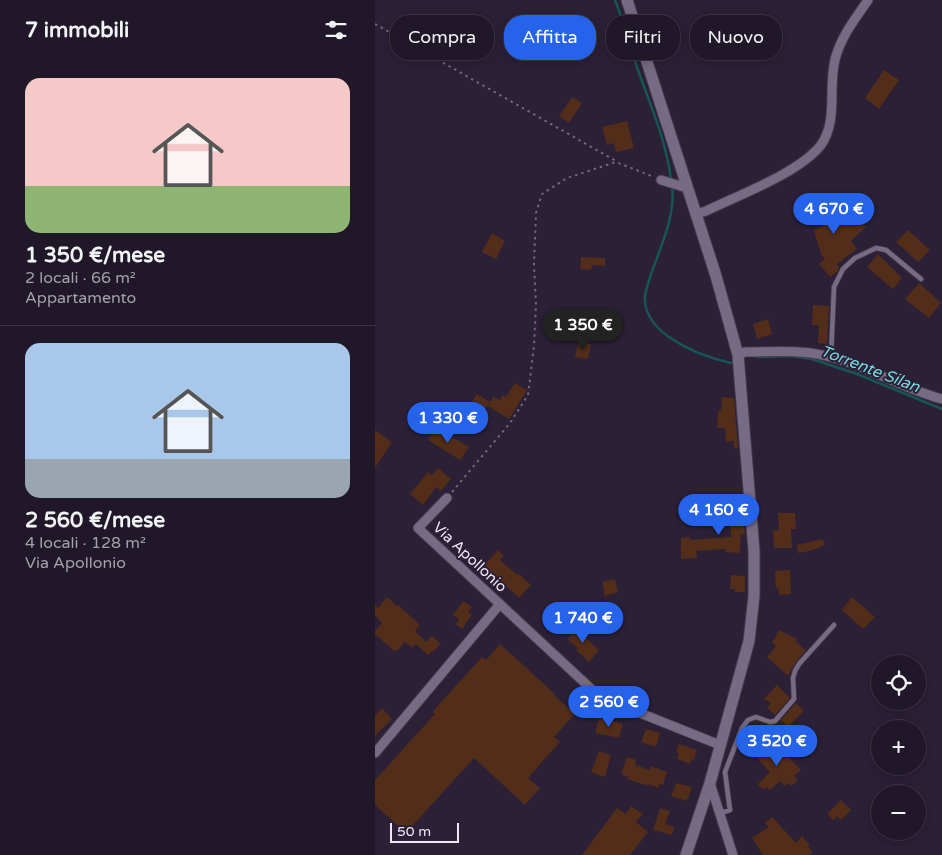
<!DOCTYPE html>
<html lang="it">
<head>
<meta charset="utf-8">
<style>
  body { margin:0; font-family:"Varela Round",sans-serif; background:#2d2534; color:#f1f3f6; height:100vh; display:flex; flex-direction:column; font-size:19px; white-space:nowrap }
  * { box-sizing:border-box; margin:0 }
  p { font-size:16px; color:#a2a0a8 }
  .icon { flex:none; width:28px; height:28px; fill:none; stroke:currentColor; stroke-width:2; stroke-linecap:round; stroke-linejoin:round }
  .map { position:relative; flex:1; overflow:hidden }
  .details { display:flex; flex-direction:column; background:#201828; width:375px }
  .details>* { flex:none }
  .top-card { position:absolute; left:15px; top:15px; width:475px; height:45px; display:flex; gap:10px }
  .tools { position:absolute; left:496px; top:655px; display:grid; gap:10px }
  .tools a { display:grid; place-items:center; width:55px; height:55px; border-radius:50%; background:#201828; box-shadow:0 2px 12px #0003,0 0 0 1px #3d3745; font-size:25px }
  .scale { position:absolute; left:15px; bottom:12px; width:69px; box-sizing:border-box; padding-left:5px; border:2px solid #eee7f6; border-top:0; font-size:14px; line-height:18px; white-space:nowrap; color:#eee7f6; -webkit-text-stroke:4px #2b2036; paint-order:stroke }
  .price { position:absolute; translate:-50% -42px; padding:0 11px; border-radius:18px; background:#2563eb; color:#fff; font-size:16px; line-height:32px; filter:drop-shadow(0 1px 2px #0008) }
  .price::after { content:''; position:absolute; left:50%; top:30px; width:15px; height:11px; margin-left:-8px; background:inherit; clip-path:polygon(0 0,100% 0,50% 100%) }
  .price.selected { background:#222; color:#fff }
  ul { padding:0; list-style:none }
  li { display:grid; align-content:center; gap:10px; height:265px; padding:0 25px }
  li+li { border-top:1px solid #3d3745 }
  li span { display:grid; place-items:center; height:155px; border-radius:15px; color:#555 }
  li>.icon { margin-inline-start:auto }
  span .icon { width:90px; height:90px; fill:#fffc; stroke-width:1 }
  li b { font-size:21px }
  h2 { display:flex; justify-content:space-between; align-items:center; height:60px; padding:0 25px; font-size:21px }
  .pill { padding:0 18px; border-radius:20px; background:#201828; box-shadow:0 2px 12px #0003,0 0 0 1px #3d3745; font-size:18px; line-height:45px }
  .pill.selected { background:#2563eb; color:#fff }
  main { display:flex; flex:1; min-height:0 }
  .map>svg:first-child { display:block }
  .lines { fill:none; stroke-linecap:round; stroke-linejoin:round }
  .stream { stroke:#165558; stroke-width:2.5 }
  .building { fill:#512d1a }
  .service-casing { stroke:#443a4d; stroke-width:6 }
  .minor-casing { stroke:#443a4d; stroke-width:11 }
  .secondary-casing { stroke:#443a4d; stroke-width:13 }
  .path { stroke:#71677b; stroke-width:2; stroke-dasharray:2.5 4; stroke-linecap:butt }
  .service { stroke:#776a84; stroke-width:4.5 }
  .minor { stroke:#776a84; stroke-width:9 }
  .secondary { stroke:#776a84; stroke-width:11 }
  .labels { text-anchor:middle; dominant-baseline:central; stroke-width:4; stroke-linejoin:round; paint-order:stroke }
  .street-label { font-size:15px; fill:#eee7f6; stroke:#2b2036 }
  .water-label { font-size:16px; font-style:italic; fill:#77d8dc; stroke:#2b2036 }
</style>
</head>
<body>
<main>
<section class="details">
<h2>7 immobili<svg class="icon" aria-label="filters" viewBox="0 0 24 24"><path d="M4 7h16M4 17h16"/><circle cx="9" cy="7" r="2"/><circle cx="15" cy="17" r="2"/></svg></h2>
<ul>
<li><span style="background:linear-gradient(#f6c9c9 70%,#8fb573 0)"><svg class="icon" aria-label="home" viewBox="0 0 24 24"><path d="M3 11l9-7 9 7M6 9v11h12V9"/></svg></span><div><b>1 350 €/mese</b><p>2 locali · 66 m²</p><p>Appartamento</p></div></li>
<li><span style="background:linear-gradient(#a9c7e8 75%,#9aa5b1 0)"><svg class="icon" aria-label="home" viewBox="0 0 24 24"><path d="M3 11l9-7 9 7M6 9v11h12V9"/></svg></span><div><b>2 560 €/mese</b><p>4 locali · 128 m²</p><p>Via Apollonio</p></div></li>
</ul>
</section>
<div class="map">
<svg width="567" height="855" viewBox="0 0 567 855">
  <rect width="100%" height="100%" fill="#2b2036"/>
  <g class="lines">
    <!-- stream -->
    <path class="stream" d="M240,0C249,23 255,46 263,70C276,107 291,140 296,180
      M297,185C301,215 286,246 276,274C274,282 269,292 270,300C270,315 282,329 294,337C314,351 333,358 356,363
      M383,357L415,356L437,359L482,374L567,409"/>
  </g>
  <!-- building -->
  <path class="building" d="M509,70L524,80L504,109L490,98Z
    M197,97L207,103L194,123L184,116Z
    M252,121L259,148L241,152L239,143L232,145L227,127Z
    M448,194L463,206L455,215L461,229L478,213L491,227L476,241L482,249L462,264L464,268L463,271L455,277L444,264L450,259L446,254L439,231L448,226L435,216L440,210L437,207Z
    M533,230L555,250L543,262L521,242Z
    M117,233L130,241L121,259L107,252Z
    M503,254L527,278L518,289L492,267Z
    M206,257L230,258V266L217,265L216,270L205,269Z
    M544,283L566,303L554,318L530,299Z
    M438,305L454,306L452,344L443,343L444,325H437Z
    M393,319L397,334L382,339L378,324Z
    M203,343L216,344L213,359L200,357Z
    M140,383L152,390L134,419L113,406L118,397L125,400L128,395L131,397Z
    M102,394L115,402L110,409L97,401Z
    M347,397L359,398L363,448L359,449V441L351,442L350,428H342L343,411H346Z
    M61,427L94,447L85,460L53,440Z
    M0,430L17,442L0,468Z
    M63,468L76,479L66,491L61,487L48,505L35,494L53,472L57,475Z
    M354,499H367L370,534H366L365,553L351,552V549L321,551L322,558L306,559V538L314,537L315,540L356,537Z
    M403,513H420L421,529H416L417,548H399L398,530H404Z
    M448,539L450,545L435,551L423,553L422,545Z
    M123,550L129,556L125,560L142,575L143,573L156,585L144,598L109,565Z
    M415,570L416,594L404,595L403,588H401L400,571Z
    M356,575L370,576V592H360V589H355Z
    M240,579L243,592L230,596L227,582Z
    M12,597L22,606L23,605L45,625L40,631L51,642L57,636L66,644L61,649L53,655L41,644L37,648L30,642L23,650L19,651L0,634V631L7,623L0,615V605L3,608Z
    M477,597L500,617L488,629L467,610Z
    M88,601L97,607L93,612L97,615L87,629L80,624L84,619L78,615Z
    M180,602L195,617L189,622L187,620L182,626L171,616L176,612L173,609Z
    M203,627L213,636L211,638L224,650L214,662L201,650L203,648L192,639Z
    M404,630L422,639L421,642L431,650L421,662L413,676L392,657L401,646L397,643Z
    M125,644L180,694L179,695L200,714L179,737L185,742L153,778L165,788L150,805L99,758L31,833L0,805V780L60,714L57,712L107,657L111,660Z
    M402,685L415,698L400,715L392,708L396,703L389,699Z
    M421,703L429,711L413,726L406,720Z
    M7,708L17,719L0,736V715Z
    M224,718L248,724L244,738L220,733Z
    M271,729L285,733L281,747L266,742Z
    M397,739L426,770L419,776L423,781L416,786L413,783L409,786L405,781L395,790L392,787L388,790L383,784L395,772L380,756Z
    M304,744L322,750L319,760L317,759L315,764L302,759L304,753L301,752Z
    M224,751L236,755L230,777L216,772Z
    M252,757L261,760L260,765L275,770L276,766L292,772L288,785L284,784L283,788L274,784L273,786L252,779L253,777L246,774Z
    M301,783L317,787L312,801L296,796Z
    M466,800L476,810L466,820L462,816L458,820L452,814Z
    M256,806L268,814L261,822L273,832L255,855H207L242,808L251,814Z
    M285,808L295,811L290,824L299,827L297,835L278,830Z
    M397,817L421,843L427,836L435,845L433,847L438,852L434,855H388L377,838L394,827L390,823Z"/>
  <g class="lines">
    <!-- service casing -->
    <g class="service-casing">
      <path id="service" d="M456,357L459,287L468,269L480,258L501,248L511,250L546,279
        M346,813L355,810L350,772L367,728L373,720L381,717L395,722L400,721L419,699L418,678L420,671L424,664L459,625"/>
    </g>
    <!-- minor casing -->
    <g class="minor-casing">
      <path id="minor" d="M286,180L312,188
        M321,214L331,211C364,195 424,173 446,145C464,120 452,84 461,56C467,35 481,18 493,0
        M363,355L370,352C399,352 430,349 459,358C496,368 529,389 567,399
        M72,498L43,528L225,697L345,745
        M0,753L125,604
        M335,783L358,855"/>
    </g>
    <!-- secondary casing -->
    <g class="secondary-casing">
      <path id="secondary" d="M252,0L341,276L363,355L379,551V596L374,641L335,783L311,855"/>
    </g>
    <!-- path -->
    <path class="path" d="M0,24L241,161
      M77,492L135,423L153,395L159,346L161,305L159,264L161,213L167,194L192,178L241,162L279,177"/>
    <!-- service -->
    <use href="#service" class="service"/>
    <!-- minor -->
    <use href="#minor" class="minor"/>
    <!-- secondary -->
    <use href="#secondary" class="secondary"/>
  </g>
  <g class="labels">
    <!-- street labels -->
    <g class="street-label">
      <text transform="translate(95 557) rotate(43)">Via Apollonio</text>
    </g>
    <!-- water labels -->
    <g class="water-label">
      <text transform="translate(495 369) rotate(21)">Torrente Silan</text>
    </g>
  </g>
</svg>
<div class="tools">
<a><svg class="icon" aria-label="locate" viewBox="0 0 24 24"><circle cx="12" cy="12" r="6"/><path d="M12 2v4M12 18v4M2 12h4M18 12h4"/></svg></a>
<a>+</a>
<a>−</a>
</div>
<div class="scale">50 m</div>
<b class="price" style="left:459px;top:235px">4 670 €</b>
<b class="price selected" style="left:208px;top:351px">1 350 €</b>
<b class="price" style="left:73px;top:444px">1 330 €</b>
<b class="price" style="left:344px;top:536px">4 160 €</b>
<b class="price" style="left:208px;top:644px">1 740 €</b>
<b class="price" style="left:234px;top:728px">2 560 €</b>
<b class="price" style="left:402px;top:767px">3 520 €</b>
<div class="top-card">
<a class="pill">Compra</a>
<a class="pill selected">Affitta</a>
<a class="pill">Filtri</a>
<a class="pill">Nuovo</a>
</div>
</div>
</main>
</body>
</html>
